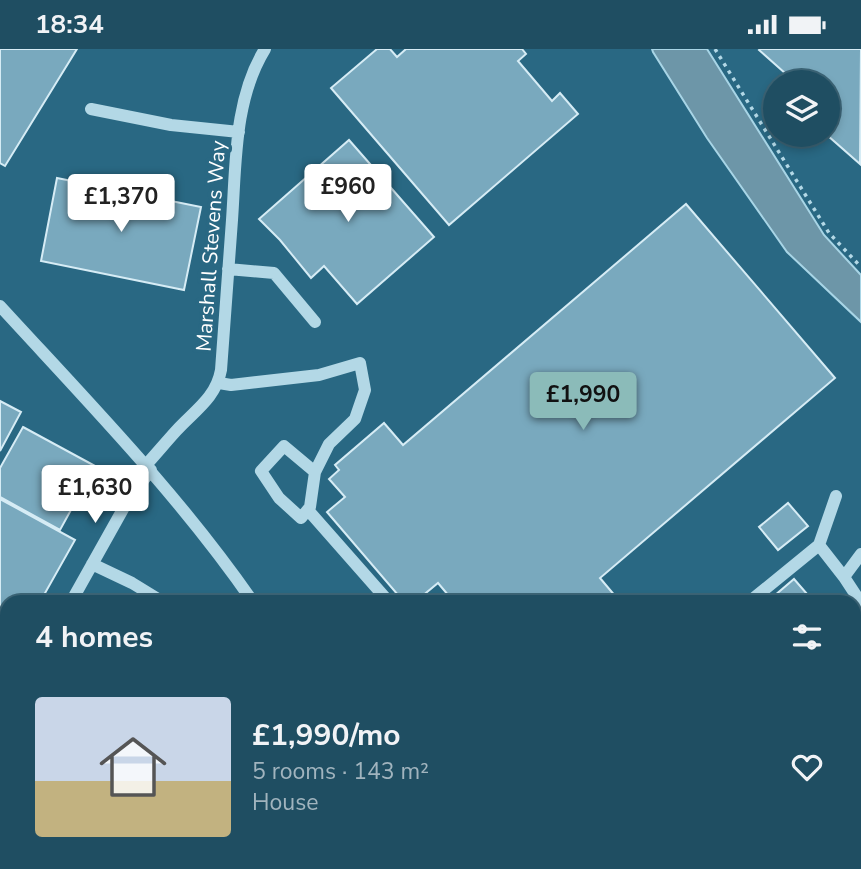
<!DOCTYPE html>
<html lang="en">
<head>
<meta charset="utf-8">
<style>
  body { margin:0; font-family:"Nunito Sans",sans-serif; background:#2c586b; color:#f1f3f6; height:100vh; display:flex; flex-direction:column; font-size:26px; white-space:nowrap }
  * { box-sizing:border-box; margin:0 }
  p { font-size:23px; color:#a1b4be }
  .icon { flex:none; width:38px; height:38px; fill:none; stroke:currentColor; stroke-width:2; stroke-linecap:round; stroke-linejoin:round }
  .map { position:relative; flex:1; overflow:hidden }
  .panel { position:absolute; left:0px; top:546px; width:861px; height:275px; display:flex; flex-direction:column; background:#1f4e62; border-radius:21px 21px 0 0; box-shadow:0 4px 10px #0003,0 0 0 2px #3c6577 }
  .panel>* { flex:none }
  .controls { position:absolute; left:763px; top:21px; display:grid; gap:14px }
  .controls a { display:grid; place-items:center; width:77px; height:77px; border-radius:50%; background:#1f4e62; box-shadow:0 4px 10px #0003,0 0 0 2px #3c6577; font-size:35px }
  .price { position:absolute; translate:-50% -60px; padding:0 16px; border-radius:7px; background:#fff; color:#222; font-size:23px; line-height:46px; filter:drop-shadow(0 2px 4px #0008) }
  .price::after { content:''; position:absolute; left:50%; top:42px; width:21px; height:16px; margin-left:-10px; background:inherit; clip-path:polygon(0 0,100% 0,50% 100%) }
  .price.current { background:#8bbbb9; color:#111 }
  ul { padding:0; list-style:none }
  li { display:flex; align-items:center; gap:21px; height:175px; padding:0 35px }
  li+li { border-top:2px solid #3c6577 }
  li span { display:grid; place-items:center; flex:none; width:196px; height:140px; border-radius:7px; color:#555 }
  li>.icon { margin-inline-start:auto }
  span .icon { width:84px; height:84px; fill:#fffc; stroke-width:1 }
  li b { font-size:30px }
  h2 { display:flex; justify-content:space-between; align-items:center; height:84px; padding:0 35px; font-size:30px }
  .status { display:flex; justify-content:space-between; align-items:center; height:49px; padding:0 35px; background:#1f4e62; direction:ltr }
  .status svg { height:19px; fill:currentColor }
  .map>svg:first-child { display:block }
  .water { fill:#6d96a8; stroke:#a8d5e6; stroke-width:2 }
  .building { fill:#79a9be; stroke:#d6ecf5; stroke-width:2 }
  .lines { fill:none; stroke-linecap:round; stroke-linejoin:round }
  .path { stroke:#b3d8e6; stroke-width:3.5; stroke-dasharray:3.5 5; stroke-linecap:butt }
  .minor { stroke:#b3d8e6; stroke-width:12 }
  .labels { text-anchor:middle; dominant-baseline:central; stroke-width:7; stroke-linejoin:round; paint-order:stroke }
  .street-label { font-size:21px; fill:#fff; stroke:#296883 }
</style>
</head>
<body>
<div class="status"><b>18:34</b><svg viewBox="0 0 49 12"><path d="M0 12V9h3v3zM5 12V6h3v6zM10 12V3h3v9zM15 12V0h3v12zM26 1h20v11H26zM47 4h2v5h-2z"/></svg></div>
<div class="map">
<svg width="861" height="820" viewBox="0 0 861 820">
  <rect width="100%" height="100%" fill="#296883"/>
  <!-- water -->
  <path class="water" d="M652,0H707L824,186L861,226V273L787,203L707,89L653,3Z"/>
  <!-- building -->
  <path class="building" d="M0,0H77L5,117L0,114Z
    M377,0H390L397,8L406,0H522L526,5L518,12L552,52L560,44L578,65L449,176L331,39Z
    M760,0H861L860,115L827,86L828,70L831,66L828,63V33H795L759,1Z
    M349,91L434,188L357,255L324,217L311,229L280,191L259,170Z
    M57,129L201,158L184,241L41,212Z
    M686,155L835,329L600,529L616,548L611,553H454L438,534L415,553H404L327,463L345,448L329,430L339,421L335,416L384,374L403,396Z
    M0,352L21,363L0,402Z
    M23,378L95,417L60,481L0,448V419Z
    M0,450L75,491L40,553H7V613L0,626Z
    M788,454L808,477L778,501L759,478Z
    M794,530L814,553H767Z
    M854,596L861,605V668L854,674Z
    M0,784L7,787V814H40L37,820H0Z"/>
  <g class="lines">
    <!-- path -->
    <path class="path" d="M715,0L829,184L861,218"/>
    <!-- minor -->
    <path class="minor" d="M91,60L171,76L239,83
      M228,220L274,224L315,273
      M0,257C88,353 179,446 253,553
      M219,334L231,336L319,326L360,314L365,341L355,370L329,395L315,423L310,458L301,469L279,449L261,422L284,397L315,423
      M146,416C156,405 166,393 176,382C194,362 216,349 221,321C225,271 228,221 232,171C236,115 234,50 265,0
      M308,461L389,553
      M819,496L836,447
      M92,515L132,534L163,553
      M844,528L861,505
      M71,553L127,453L151,421
      M749,553L819,496L844,528L861,554
      M0,682L7,670
      M0,747L7,751
      M121,814L133,820
      M386,814L390,820
      M489,814L494,820
      M333,820L334,814
      M374,820L376,814"/>
  </g>
  <g class="labels">
    <!-- street labels -->
    <g class="street-label">
      <text transform="translate(211 197) rotate(-86)">Marshall Stevens Way</text>
    </g>
  </g>
</svg>
<div class="controls">
<a><svg class="icon" aria-label="layers" viewBox="0 0 24 24"><path d="M12 4l9 5-9 5-9-5zM3 14l9 5 9-5"/></svg></a>
</div>
<b class="price" style="left:348px;top:175px">£960</b>
<b class="price" style="left:121px;top:185px">£1,370</b>
<b class="price current" style="left:583px;top:383px">£1,990</b>
<b class="price" style="left:95px;top:476px">£1,630</b>
<section class="panel">
<h2>4 homes<svg class="icon" aria-label="filters" viewBox="0 0 24 24"><path d="M4 7h16M4 17h16"/><circle cx="9" cy="7" r="2"/><circle cx="15" cy="17" r="2"/></svg></h2>
<ul>
<li><span style="background:linear-gradient(#c9d6e8 60%,#c2b280 0)"><svg class="icon" aria-label="home" viewBox="0 0 24 24"><path d="M3 11l9-7 9 7M6 9v11h12V9"/></svg></span><div><b>£1,990/mo</b><p>5 rooms · 143 m²</p><p>House</p></div><svg class="icon" aria-label="heart" viewBox="0 0 24 24"><path d="M12 20l-8-8c-3-5 5-10 8-4 3-6 11-1 8 4z"/></svg></li>
</ul>
</section>
</div>
</body>
</html>
